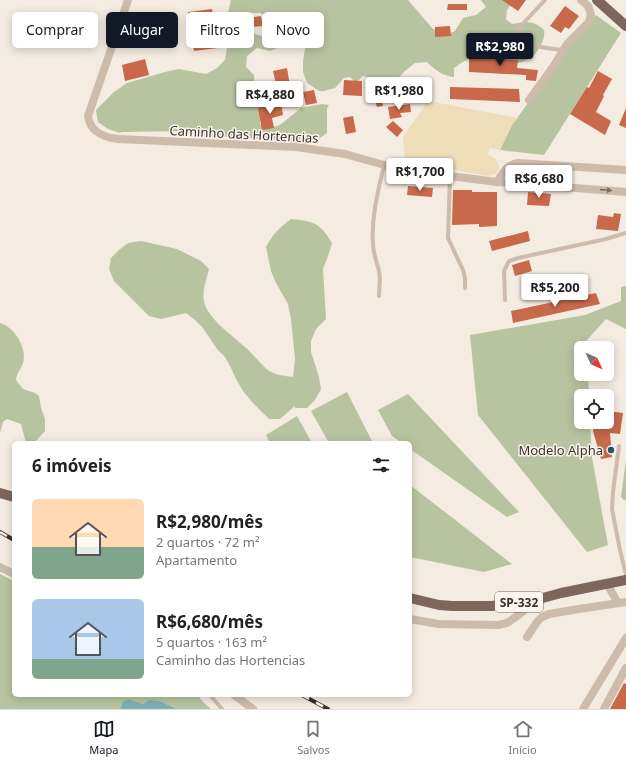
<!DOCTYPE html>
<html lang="pt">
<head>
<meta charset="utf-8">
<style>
  body { margin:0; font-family:"Noto Sans",sans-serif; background:#f6f6f6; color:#222; height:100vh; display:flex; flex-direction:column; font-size:15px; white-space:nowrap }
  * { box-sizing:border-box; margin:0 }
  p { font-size:13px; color:#767676 }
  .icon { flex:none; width:22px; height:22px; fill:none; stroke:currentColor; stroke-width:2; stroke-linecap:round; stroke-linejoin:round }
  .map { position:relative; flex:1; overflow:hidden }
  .details { position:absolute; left:12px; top:441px; width:400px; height:256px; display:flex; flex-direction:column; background:#fff; border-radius:6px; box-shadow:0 2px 10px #0003 }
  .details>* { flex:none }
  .hud { position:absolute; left:12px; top:12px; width:400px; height:36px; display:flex; gap:8px }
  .needle { width:26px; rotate:134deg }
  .fabs { position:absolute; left:574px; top:341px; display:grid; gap:8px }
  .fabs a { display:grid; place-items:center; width:40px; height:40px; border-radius:6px; background:#fff; box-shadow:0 2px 10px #0003; font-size:20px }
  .price { position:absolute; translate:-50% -34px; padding:0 9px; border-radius:4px; background:#fff; color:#222; font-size:13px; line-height:26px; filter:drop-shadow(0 1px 2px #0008) }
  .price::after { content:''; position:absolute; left:50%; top:24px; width:12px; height:9px; margin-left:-6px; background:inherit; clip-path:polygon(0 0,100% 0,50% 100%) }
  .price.on { background:#111827; color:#fff }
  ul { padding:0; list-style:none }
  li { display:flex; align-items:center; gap:12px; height:100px; padding:0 20px }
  li span { display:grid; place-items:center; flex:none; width:112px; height:80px; border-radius:6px; color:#555 }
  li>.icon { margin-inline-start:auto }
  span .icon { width:48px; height:48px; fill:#fffc; stroke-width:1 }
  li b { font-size:17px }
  h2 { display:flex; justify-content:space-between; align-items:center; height:48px; padding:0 20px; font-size:17px }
  .chip { padding:0 14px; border-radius:6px; background:#fff; box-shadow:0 2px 10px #0003; font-size:14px; line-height:36px }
  .chip.on { background:#111827; color:#fff }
  .tabs { display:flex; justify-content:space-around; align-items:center; height:56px; border-top:1px solid #e0e0e0; background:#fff; font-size:11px; color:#767676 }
  .tabs a { display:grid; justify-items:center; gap:2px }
  .tabs .on { color:#111827 }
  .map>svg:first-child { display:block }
  .green { fill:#b8c4a0 }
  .sand { fill:#efdcb8 }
  .water { fill:#7fb0b2 }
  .building { fill:#c8694b }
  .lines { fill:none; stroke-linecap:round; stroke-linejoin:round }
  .lane { stroke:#cdbbac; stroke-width:4 }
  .street { stroke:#cdbbac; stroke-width:8 }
  .primary { stroke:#7d675c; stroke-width:10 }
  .rail-casing { stroke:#3b302b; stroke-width:4 }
  .rail { stroke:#fbf5ee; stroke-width:2.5; stroke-dasharray:8; stroke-linecap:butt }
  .oneway { fill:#7d6f65 }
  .poi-dot { fill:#1f5a5e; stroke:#fbf5ee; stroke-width:1.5 }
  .labels { text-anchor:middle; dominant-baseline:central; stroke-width:3; stroke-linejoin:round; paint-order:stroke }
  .shield { fill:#fbf5ee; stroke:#756b66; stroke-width:1 }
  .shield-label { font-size:12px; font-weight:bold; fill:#3b302b }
  .street-label { font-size:13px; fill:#3b302b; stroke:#fbf5ee }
  .poi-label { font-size:13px; fill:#3b302b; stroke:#fbf5ee; text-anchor:end }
</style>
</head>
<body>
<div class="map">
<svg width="626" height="709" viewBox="0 0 626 709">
  <rect width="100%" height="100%" fill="#f4ebe1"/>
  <!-- green -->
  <path class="green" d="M231,0H408L432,28L440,34L446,35L455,31L463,18L476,15L486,7L481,0H514L507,10L506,19L512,24C526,22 533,20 544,30C545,37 543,41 540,47C532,62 513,67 497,63C491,61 483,57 476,57C468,58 461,63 454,68V77C443,76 435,70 427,62L415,63L405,71L396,80L385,84L375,79L363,76L356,83L350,77L344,78L335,88L324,91H319L307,83L303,72V61L305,48L303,37L293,30L282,29L270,22L261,13H249L244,23C254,36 257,36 273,36L280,47L270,51L257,48L247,56L246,67L254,75C254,81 255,85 255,91L258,95L264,110L260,114V124L266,129L280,125L301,108L322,104L329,105L327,108V133L320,138L302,146L280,140L212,136L193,131L121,132L120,133L108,129L98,122L96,110L114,92L127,83L165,72L179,69L206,74L217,68L225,60L227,48L223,33Z
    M596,15L621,33L544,155L500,150L512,125L569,47Z
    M291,219C314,221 320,223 332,243L328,256L323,269L326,319L316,329L311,341V352L319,377L321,389L315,400L307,408H295V406L280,419H269L252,402L243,391L236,379L231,368L225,357L217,349L203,328L195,320L186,313L161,319L149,316L114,281L109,269L111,258L119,250L128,243L141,241L177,249L201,261L209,269C206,281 201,293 205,305C211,321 233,336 245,347C253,354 261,365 269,371C276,375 285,376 293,377L295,359L291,319L288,304L276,283L271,271L266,247C273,234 279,228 291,219Z
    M626,286V329L606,319L586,341V348H581V374H588L589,396H581V422H590L592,458L608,545L587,552L478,415L470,335L585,315L621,301V287Z
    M0,323C3,324 6,325 8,327C18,334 27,351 23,363C21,370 17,371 16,380L23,389L35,393L39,396L41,408L45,419V431L34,443H26L21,424L7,419L3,422L0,433Z
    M347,392L373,443H329L311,411Z
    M408,394L519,512L507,517L410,449V443H402L392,436L378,410Z
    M297,416L312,443H270L266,435Z
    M626,460V500H624L621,497Z
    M410,485L512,564L484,572L410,557Z
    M0,574L14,581V695H199L201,700L211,709H177L160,701L143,704L129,699L123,701L120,709H0Z"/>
  <!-- sand -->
  <path class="sand" d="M428,101L518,118L512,125L500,150L490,148L487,154C495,158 498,159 499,169L495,174L488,176L405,161L403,137Z"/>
  <!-- water -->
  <path class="water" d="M129,699L143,704L149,700L160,701L177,709H120L123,701Z"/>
  <!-- building -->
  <path class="building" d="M502,0H526L518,11Z
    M448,4H467V10H447Z
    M565,6L579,16L569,29L565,27L561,33L550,26Z
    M212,9L218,48L194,51L188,12Z
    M261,16L263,26L250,27L248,18Z
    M450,26L451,36L435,37V27Z
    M469,57L518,60L517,68L538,70L536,81L526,80V75L469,72Z
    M145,59L149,75L125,81L122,65Z
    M287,68L290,86L277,89L273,71Z
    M598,71L612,79L603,95L604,96L596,112L611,121L605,135L570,114L587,87L589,88Z
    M344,80L362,81V96L343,95Z
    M378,83L383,106L377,107L370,84Z
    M450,87L519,89L520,102L450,99Z
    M314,90L317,103L306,105L303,92Z
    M281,103L283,115L272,118L274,128L262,130L258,108Z
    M410,104L411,112L400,113L402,117L390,119L388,107Z
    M626,108V128L619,125Z
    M353,116L356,132L346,134L343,118Z
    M393,121L403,130L397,137L386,127Z
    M408,186L433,188L432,197L407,195Z
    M453,190H472V192H497V226L479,227V224L452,225Z
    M528,192L551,194L549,206L527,205Z
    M614,213L621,214L618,231L596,229L598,215L613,217Z
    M528,231L530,241L492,251L489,241Z
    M529,260L532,271L515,276L512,265Z
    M596,293L600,304L513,323L511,311Z
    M607,411L623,413L620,434L610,433L612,457L601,459L593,431L595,422H607Z
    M624,683L626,684V709H610Z"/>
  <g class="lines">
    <!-- lane -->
    <path class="lane" d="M545,0L518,29L516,34L517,38C531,47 546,48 563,50
      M450,176L448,238L463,270L465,278V288
      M379,296C379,288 381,278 379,271C377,262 373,254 373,244C371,218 378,191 384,165
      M505,300L504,271L509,261L518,258L606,239L626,233
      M619,446L613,492L612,509L620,550L626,575
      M210,695L222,709"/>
    <!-- street -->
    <path class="street" d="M128,0L88,116C90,132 103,137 118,139L296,147L345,154L384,165L450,176L497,182L626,192
      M529,100L553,67L567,44L589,22L591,14L588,6L581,0
      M497,182C503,173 506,165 518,163L626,170
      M0,567L14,574
      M607,584L618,603
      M410,619L438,624L498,625L507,623L513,619L539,599
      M527,637L537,622L542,617L549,614L579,609L626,602
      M234,695L253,709
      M583,709L626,638
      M604,709L626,668"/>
    <!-- primary -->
    <path class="primary" d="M597,0L626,26
      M0,493L14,497
      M410,598L439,605L452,606H492L539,599L561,593L626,580"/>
    <!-- rail casing -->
    <g class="rail-casing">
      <path id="rail" d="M0,532L14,540
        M302,695L328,709"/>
    </g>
    <!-- rail -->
    <use href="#rail" class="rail"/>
  </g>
  <!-- one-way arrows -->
  <defs><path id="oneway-solid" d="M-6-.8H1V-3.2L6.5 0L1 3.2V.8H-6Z"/></defs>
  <use class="oneway" href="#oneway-solid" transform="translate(606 190) rotate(4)"/>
  <!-- markers -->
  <circle class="poi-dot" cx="611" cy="450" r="4"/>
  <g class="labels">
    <!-- shield labels -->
    <rect class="shield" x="495" y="592" width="48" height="20" rx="3"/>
    <g class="shield-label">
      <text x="519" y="602">SP-332</text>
    </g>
    <!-- street labels -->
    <g class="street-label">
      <text transform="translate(244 134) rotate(3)">Caminho das Hortencias</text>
    </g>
    <!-- poi labels -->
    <g class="poi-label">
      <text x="603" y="450">Modelo Alpha</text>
    </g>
  </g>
</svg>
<div class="fabs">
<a><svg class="needle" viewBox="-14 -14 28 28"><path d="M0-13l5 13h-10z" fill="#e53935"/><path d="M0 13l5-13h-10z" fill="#767676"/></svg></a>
<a><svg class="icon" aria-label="locate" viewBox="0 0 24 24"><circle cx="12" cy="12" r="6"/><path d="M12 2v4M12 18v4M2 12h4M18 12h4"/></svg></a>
</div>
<b class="price on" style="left:500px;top:67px">R$2,980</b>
<b class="price" style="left:399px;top:111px">R$1,980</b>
<b class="price" style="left:270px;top:115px">R$4,880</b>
<b class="price" style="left:420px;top:192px">R$1,700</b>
<b class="price" style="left:539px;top:199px">R$6,680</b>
<b class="price" style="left:555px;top:308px">R$5,200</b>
<div class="hud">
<a class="chip">Comprar</a>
<a class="chip on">Alugar</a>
<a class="chip">Filtros</a>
<a class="chip">Novo</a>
</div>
<section class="details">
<h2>6 imóveis<svg class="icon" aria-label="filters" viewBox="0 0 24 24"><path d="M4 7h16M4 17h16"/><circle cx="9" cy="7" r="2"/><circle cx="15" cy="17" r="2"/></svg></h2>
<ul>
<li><span style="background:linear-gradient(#ffd9b3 60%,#7fa58c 0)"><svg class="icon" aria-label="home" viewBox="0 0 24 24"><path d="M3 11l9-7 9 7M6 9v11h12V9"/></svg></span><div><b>R$2,980/mês</b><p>2 quartos · 72 m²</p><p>Apartamento</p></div></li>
<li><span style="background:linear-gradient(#a9c7e8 75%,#7fa58c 0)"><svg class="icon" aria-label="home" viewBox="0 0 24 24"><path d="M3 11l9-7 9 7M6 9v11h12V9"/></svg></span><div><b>R$6,680/mês</b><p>5 quartos · 163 m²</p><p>Caminho das Hortencias</p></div></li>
</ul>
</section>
</div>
<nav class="tabs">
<a class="on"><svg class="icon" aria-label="map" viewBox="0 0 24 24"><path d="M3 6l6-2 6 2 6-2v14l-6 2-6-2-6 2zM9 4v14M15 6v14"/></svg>Mapa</a>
<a><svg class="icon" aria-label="saved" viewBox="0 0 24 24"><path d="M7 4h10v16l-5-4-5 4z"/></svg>Salvos</a>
<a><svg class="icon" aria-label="home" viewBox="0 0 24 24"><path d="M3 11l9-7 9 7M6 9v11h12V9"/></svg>Início</a>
</nav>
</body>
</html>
